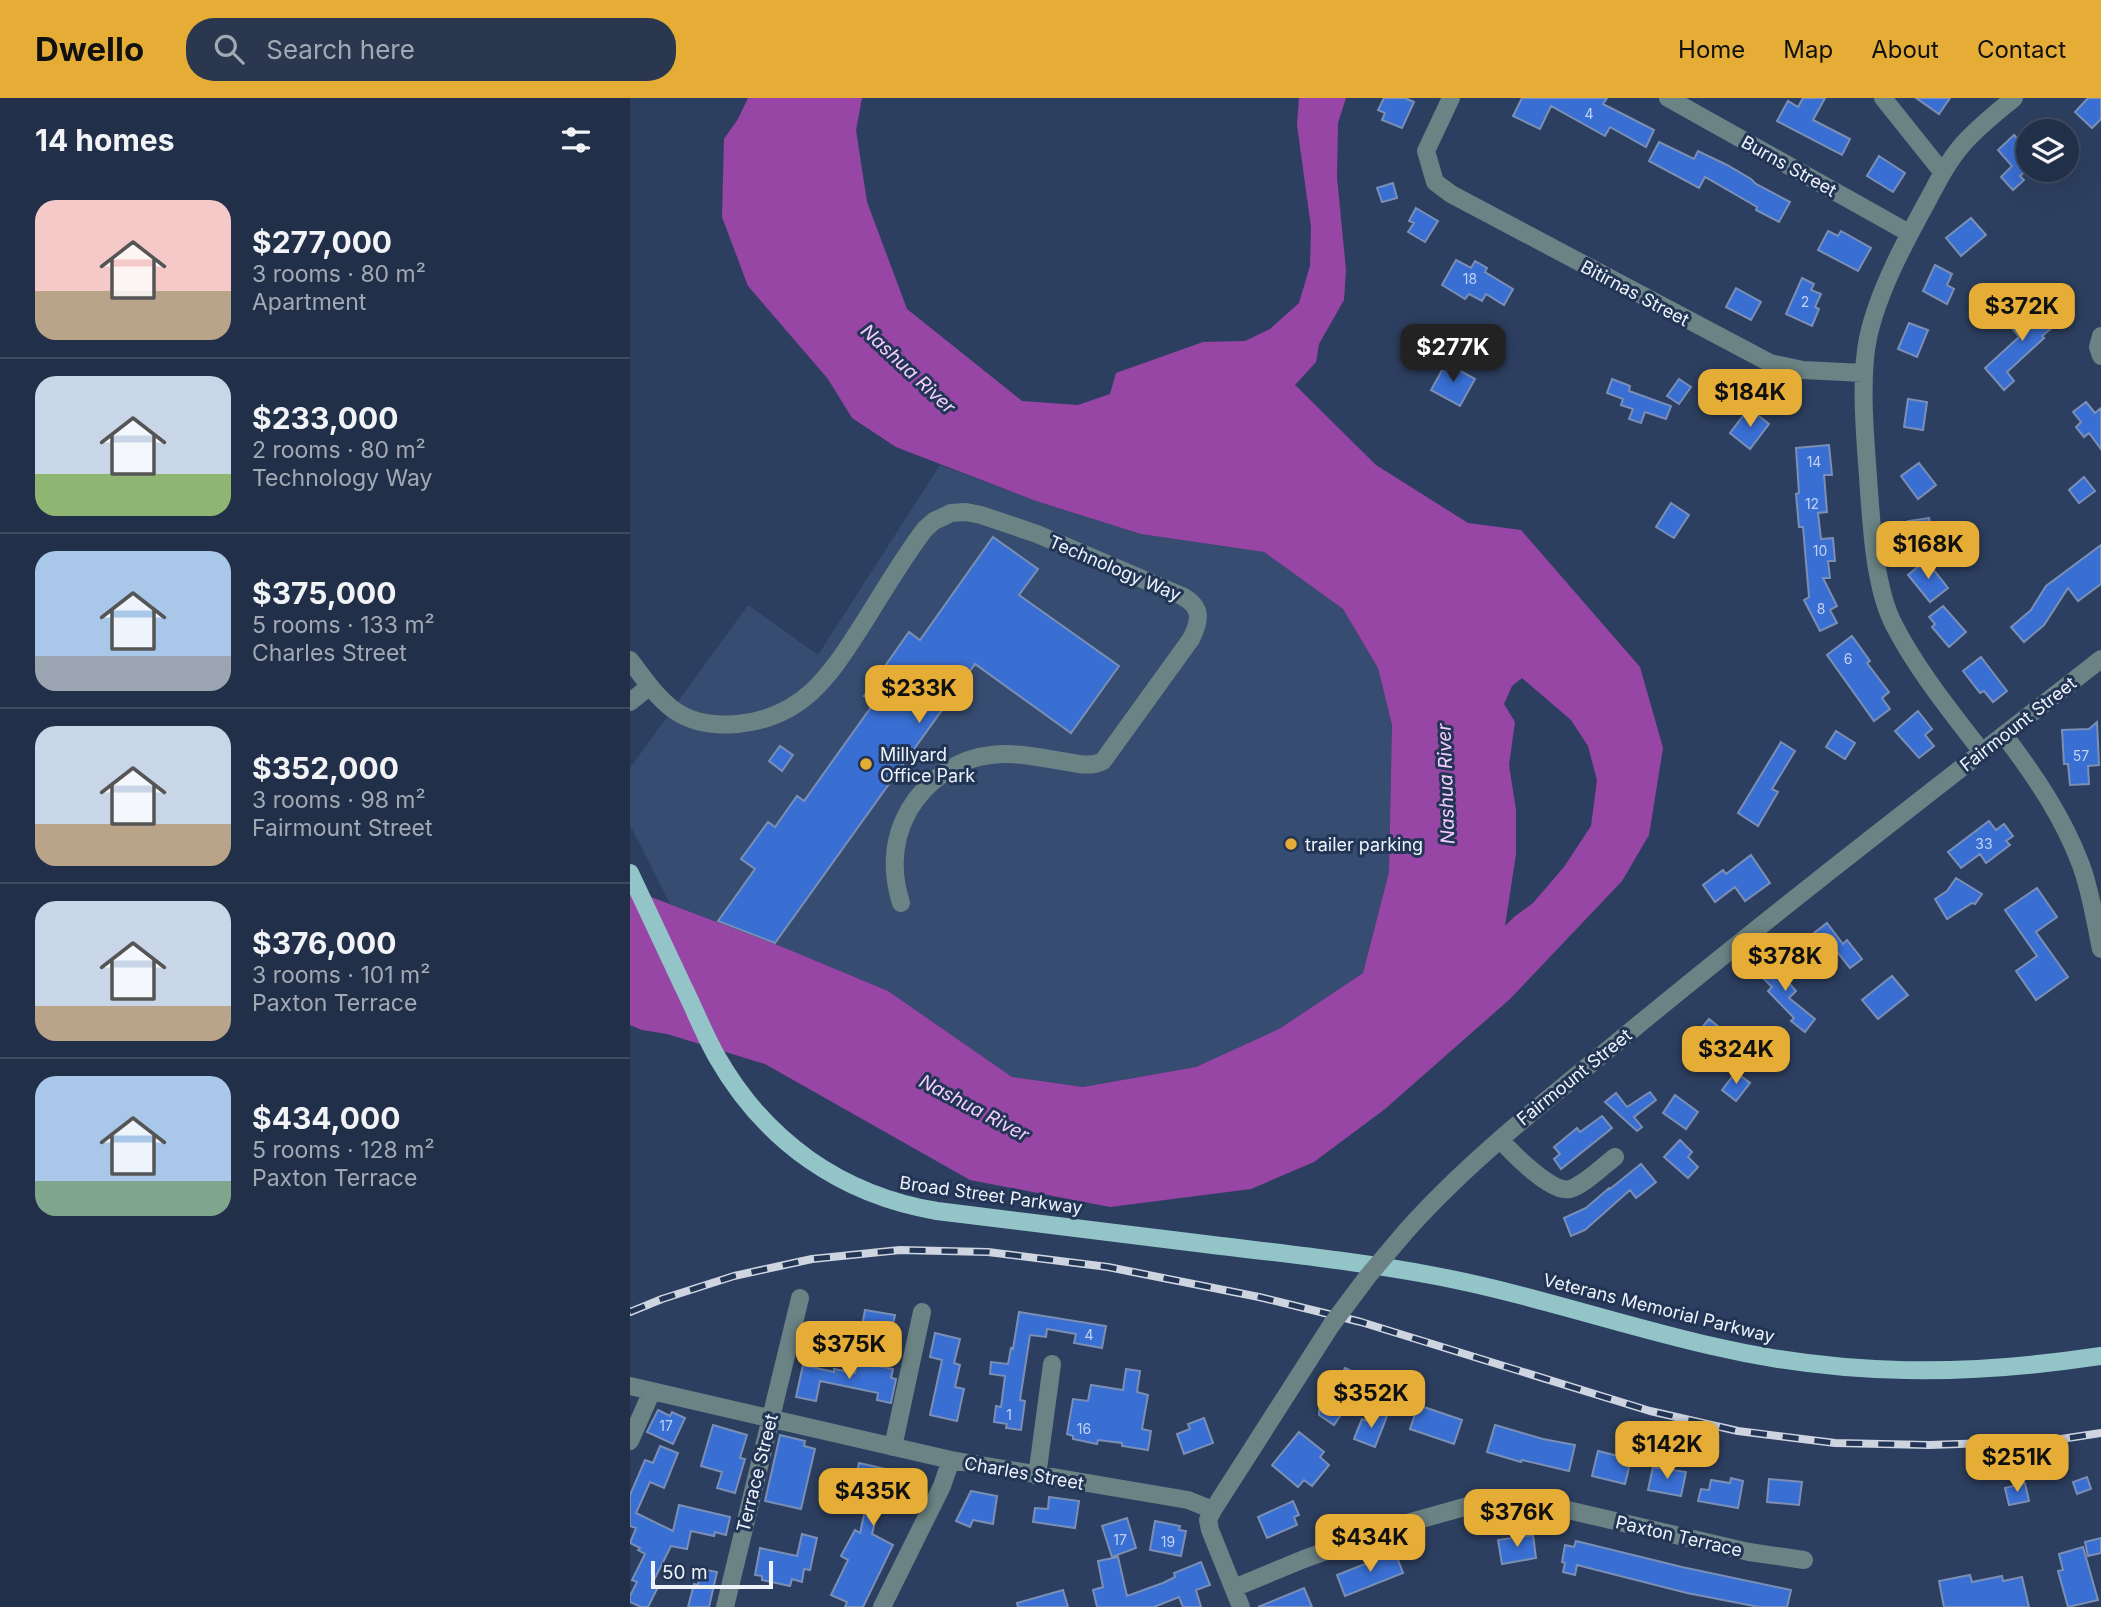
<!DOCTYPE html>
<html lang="en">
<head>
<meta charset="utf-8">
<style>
  body { margin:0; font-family:Inter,sans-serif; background:#2a374f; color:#f1f3f6; height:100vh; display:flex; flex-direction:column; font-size:26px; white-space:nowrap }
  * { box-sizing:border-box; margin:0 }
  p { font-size:23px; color:#a2a9b4 }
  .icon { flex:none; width:38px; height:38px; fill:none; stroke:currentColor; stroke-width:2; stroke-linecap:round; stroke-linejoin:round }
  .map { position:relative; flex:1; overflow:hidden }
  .details { display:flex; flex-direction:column; background:#222f48; width:630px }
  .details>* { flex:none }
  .fabs { position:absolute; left:1386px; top:21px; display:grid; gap:14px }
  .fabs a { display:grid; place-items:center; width:63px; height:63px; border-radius:50%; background:#222f48; box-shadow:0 7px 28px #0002,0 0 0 2px #3f4a60; font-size:35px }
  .scale { position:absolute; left:21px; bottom:18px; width:122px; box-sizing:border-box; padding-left:7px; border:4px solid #eef3fb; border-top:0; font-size:19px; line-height:24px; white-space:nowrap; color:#eef3fb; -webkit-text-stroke:5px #233555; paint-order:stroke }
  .price { position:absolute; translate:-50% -60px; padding:0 16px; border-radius:14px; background:#e5ad36; color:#111; font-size:23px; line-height:46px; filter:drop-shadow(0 2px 4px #0008) }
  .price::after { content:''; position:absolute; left:50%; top:42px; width:21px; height:16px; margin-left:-10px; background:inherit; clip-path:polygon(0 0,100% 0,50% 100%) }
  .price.active { background:#222; color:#fff }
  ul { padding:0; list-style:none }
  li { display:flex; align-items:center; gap:21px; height:175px; padding:0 35px }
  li+li { border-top:2px solid #3f4a60 }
  li span { display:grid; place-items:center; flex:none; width:196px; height:140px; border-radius:21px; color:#555 }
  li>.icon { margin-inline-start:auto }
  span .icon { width:84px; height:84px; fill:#fffc; stroke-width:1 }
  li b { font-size:30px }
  h2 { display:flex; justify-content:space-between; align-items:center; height:84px; padding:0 35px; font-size:30px }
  header { display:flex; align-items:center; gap:42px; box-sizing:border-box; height:98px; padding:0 35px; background:#e5ad36; color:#111 }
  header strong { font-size:33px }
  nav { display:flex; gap:38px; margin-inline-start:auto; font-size:24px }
  .search { width:490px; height:63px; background:#2a374f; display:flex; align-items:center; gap:18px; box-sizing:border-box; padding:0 24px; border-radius:28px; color:#a2a9b4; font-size:26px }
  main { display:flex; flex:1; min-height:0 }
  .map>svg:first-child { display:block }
  .built { fill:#374c71 }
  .water { fill:#9846a6; fill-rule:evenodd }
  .building { fill:#396ed2; stroke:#7a8fb5; stroke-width:2 }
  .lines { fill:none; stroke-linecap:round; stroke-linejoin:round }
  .minor { stroke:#6b8384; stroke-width:18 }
  .major { stroke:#93c5c8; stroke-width:18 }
  .rail-casing { stroke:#ced5e1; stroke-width:8 }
  .rail { stroke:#233555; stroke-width:5; stroke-dasharray:16; stroke-linecap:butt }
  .minor-bridge { stroke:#6b8384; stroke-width:18 }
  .poi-dot { fill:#e5ad36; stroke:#233555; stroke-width:2.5 }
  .labels { text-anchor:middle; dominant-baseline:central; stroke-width:6; stroke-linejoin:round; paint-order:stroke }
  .number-label { font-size:14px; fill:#c1d2f1 }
  .street-label { font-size:18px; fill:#eef3fb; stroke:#233555 }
  .poi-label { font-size:18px; fill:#eef3fb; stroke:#233555; text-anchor:start }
  .water-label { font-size:19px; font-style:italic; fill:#f7cefe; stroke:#233555 }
</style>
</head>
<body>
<header>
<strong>Dwello</strong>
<div class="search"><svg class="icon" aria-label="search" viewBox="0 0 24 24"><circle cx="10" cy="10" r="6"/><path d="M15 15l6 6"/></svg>Search here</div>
<nav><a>Home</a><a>Map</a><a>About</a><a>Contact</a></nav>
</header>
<main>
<section class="details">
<h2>14 homes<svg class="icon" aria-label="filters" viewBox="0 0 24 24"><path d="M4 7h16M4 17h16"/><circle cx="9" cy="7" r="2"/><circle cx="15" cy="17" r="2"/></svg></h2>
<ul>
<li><span style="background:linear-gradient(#f6c9c9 65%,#b9a48a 0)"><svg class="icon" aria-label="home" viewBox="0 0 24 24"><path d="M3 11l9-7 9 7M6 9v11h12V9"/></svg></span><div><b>$277,000</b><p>3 rooms · 80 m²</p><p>Apartment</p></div></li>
<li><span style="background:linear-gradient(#c9d6e8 70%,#8fb573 0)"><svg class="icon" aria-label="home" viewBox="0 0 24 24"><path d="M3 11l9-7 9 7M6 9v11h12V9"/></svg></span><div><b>$233,000</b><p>2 rooms · 80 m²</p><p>Technology Way</p></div></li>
<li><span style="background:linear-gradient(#a9c7e8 75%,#9aa5b1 0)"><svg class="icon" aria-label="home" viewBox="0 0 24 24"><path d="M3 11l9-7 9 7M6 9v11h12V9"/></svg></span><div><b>$375,000</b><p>5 rooms · 133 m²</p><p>Charles Street</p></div></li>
<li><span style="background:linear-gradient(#c9d6e8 70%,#b9a48a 0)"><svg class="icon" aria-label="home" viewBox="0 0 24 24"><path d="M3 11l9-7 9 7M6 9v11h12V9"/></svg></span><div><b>$352,000</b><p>3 rooms · 98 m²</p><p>Fairmount Street</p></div></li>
<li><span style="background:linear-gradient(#c9d6e8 75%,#b9a48a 0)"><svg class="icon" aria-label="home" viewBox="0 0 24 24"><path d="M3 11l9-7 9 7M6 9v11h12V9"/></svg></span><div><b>$376,000</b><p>3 rooms · 101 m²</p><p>Paxton Terrace</p></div></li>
<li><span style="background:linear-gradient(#a9c7e8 75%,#7fa58c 0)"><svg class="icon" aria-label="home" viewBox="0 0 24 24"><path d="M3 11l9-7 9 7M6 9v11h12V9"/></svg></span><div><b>$434,000</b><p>5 rooms · 128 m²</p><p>Paxton Terrace</p></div></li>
</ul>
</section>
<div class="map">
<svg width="1471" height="1509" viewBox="0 0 1471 1509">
  <rect width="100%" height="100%" fill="#2d3f60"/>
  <!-- built -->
  <path class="built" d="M310,367L406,403L511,436L634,454L713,511L748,570L762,627L759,774L733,875L649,931L566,969L453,989L382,979L258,893L155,850L40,806L0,727V670L118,507L188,557Z"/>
  <!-- water -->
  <path class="water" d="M118,0H232L226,32L237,104L277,211L392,303L448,307L480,296L486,275L573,244L615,243L640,231L669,205L680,168L681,129L667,27L669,0H716L708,25L707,79L716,172L714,202L689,246L686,264L665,287L746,367L838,425L891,432L1010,569L1033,650L1019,737L992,783L880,901L755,1011L684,1064L621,1091L480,1109L340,1082L135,966L37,936L12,932L0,927V791L155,850L258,893L382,979L453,989L566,969L649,931L733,875L759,774L762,627L748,570L713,511L634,454L511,436L406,403L266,349L222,320L198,281L118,188L92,119L94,41L108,21ZM892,580L941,622L958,648L967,682L961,728L934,769L903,805L884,819L875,828L886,756V712L879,667L885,624L874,606L882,588Z"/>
  <!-- building -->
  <path class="building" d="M754,0H775L784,4L772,30L752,22L755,15L748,12Z
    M892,0H977L973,6L1024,32L1016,49L980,29L975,38L921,8L910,31L883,18Z
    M1173,0H1195L1183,22L1220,41L1212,57L1147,23L1158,3L1168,9Z
    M1286,0H1320L1309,16Z
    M1458,0H1471V21L1462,30L1445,14Z
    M1384,37L1398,52V71L1390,78L1394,82L1383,92L1371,79L1382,68L1368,52Z
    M1029,44L1064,61L1068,53L1097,67L1121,81L1126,86L1160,104L1149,124L1126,112L1127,109L1075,79L1069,90L1019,63Z
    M1249,58L1275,75L1263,94L1237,78Z
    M763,85L767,100L752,104L747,90Z
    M786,110L808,123L795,144L778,134L784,125L779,123Z
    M1341,120L1356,137L1331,158L1316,140Z
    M1198,133L1208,138L1211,133L1241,150L1228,173L1188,152Z
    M826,162L841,170L845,163L857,170L855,174L883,191L874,207L856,196L852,203L839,196L835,201L812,187Z
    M1305,167L1322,176L1317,187L1324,191L1317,206L1293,193Z
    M1172,180L1184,186L1181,192L1191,196L1185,209L1189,211L1182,228L1156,216Z
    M1106,190L1131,204L1121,222L1096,209Z
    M1414,204L1429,224L1412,238L1414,240L1377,274L1384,283L1374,292L1355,270L1389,239L1382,230Z
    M1279,225L1298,232L1287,259L1268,251Z
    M816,265L845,281L830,308L801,292Z
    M982,281L1000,288L999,293L1041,308L1036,321L1015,314L1011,325L999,321L1003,311L991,307L993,301L977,295Z
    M1049,281L1061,289L1049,306L1037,298Z
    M1278,301L1297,304L1293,332L1274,329Z
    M1456,304L1465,315L1471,310V351L1459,335L1454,339L1446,329L1451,324L1443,314Z
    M1119,310L1139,326L1120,351L1100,335Z
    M1199,347L1202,377H1194L1197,414L1188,415L1191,441L1203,440L1205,463H1198L1200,480H1193L1207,508L1200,512L1207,525L1190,533L1174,502L1179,499L1173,429H1169L1166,396L1169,395L1166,350Z
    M1289,365L1306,387L1288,401L1271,378Z
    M1454,379L1465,393L1449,405L1439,392Z
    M1041,405L1059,417L1044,440L1026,429Z
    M1299,420L1304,445L1282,449L1278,423Z
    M363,439L408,471L389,497L489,568L441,635L345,566L145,845L88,823L125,771L111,761L138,724L145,729L167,698L174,703L244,605L234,598L279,534L290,542Z
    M1471,447V486L1448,503L1438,490L1414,527L1394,544L1381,529L1401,512L1416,488Z
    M1296,462L1318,490L1300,504L1278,477Z
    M1313,508L1336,534L1319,549L1302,529L1305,526L1299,519Z
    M1222,538L1240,563L1237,565L1259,594L1252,600L1260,611L1244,623L1197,557Z
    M1351,559L1377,593L1363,604L1354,593L1350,595L1333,573Z
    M1288,613L1302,631L1295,637L1304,648L1289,660L1265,633Z
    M1467,624L1469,667L1458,668L1459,686L1440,687L1438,666H1434L1432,632L1459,631Z
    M1206,633L1225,645L1215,661L1196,649Z
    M1151,644L1165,653L1142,691L1148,694L1128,728L1108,715Z
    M150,648L163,657L152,673L139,663Z
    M1359,723L1366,732L1374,726L1383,738L1376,743L1380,747L1356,765L1350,756L1331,770L1318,754Z
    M1121,757L1140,785L1115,803L1105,789L1085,804L1073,787L1093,772L1096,776Z
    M1326,780L1352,796L1345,806L1342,805L1317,821L1305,801L1317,793Z
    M1407,790L1427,819L1406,834L1438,879L1406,902L1386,873L1407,858L1375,812Z
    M1197,825L1213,846L1217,842L1232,861L1220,870L1208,855L1190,869L1171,845Z
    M1143,860L1163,880L1158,884L1166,893L1159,900L1185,921L1175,934L1161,923L1164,920L1138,893L1142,889L1128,875Z
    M1262,878L1278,897L1248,921L1232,902Z
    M1079,921L1113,948L1112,950L1122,958L1108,975L1064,939Z
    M1106,974L1120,985L1106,1003L1092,992Z
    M1020,994L1026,1002L1004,1019L1012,1029L1007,1033L975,1004L986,995L997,1009Z
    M1045,997L1068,1014L1056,1031L1033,1015Z
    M972,1018L982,1030L931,1071L924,1061L930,1056L924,1049L947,1030L950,1034Z
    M1050,1042L1062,1054L1058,1059L1068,1069L1058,1080L1034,1059Z
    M1011,1066L1026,1084L1006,1100L1000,1092L955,1132L941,1138L934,1120L956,1110L979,1090L980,1091Z
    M235,1212L265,1217L262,1231L247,1228L242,1250L214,1245L218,1226L232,1228Z
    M389,1214L476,1228L472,1250L444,1245L446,1236L417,1231L416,1239L400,1237L390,1302L395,1303L391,1332L376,1330L377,1326L364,1324L366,1308L371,1309L375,1278L360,1276L361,1264L378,1266L381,1250L383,1251Z
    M305,1235L330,1241L324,1265L330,1267L325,1289L334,1291L327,1323L300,1317L312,1262L300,1259Z
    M227,1264L263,1271L261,1280L266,1281L261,1305L247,1302L248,1295L190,1283L186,1303L166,1299L173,1267L204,1274V1271L225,1275Z
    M715,1270L730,1277L719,1298L722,1300L704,1327L689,1317V1312L700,1294L702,1295Z
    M496,1271L510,1273L507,1294L518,1297L512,1331L521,1333L518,1352L492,1348V1345L468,1342L467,1346L443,1341V1338L437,1336L443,1301L458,1303L461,1287L493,1292Z
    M788,1307L832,1322L824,1346L780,1331Z
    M28,1312L40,1318L42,1314L55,1320L43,1346L17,1334Z
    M745,1313L757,1318L745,1349L724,1341L732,1321L741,1324Z
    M574,1320L583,1345L554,1356L547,1336L560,1331L558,1326Z
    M83,1327L117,1337L110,1360L115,1361L105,1395L87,1390L92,1374L71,1368Z
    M865,1327L913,1341L945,1347L939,1373L892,1362L891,1364L857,1354Z
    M669,1334L694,1354L690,1359L699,1367L682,1388L674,1382L668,1389L642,1367Z
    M150,1337L175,1343L174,1348L185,1351L171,1411L135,1403Z
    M30,1348L48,1355L34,1390L20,1384L6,1415L43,1433L49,1407L100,1419L96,1437L85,1434L84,1438L61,1433L57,1451L41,1448L22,1486L28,1489L18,1509H11L0,1504V1498L7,1484L2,1482L15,1456L8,1452L10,1450L0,1445L6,1430L0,1428V1397L15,1362L23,1365Z
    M968,1353L1001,1361L995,1386L962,1378Z
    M229,1365L273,1375L274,1371L293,1375L287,1405L281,1404L279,1414L249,1407L242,1436L263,1447L233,1509H215L217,1504L201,1497L218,1462L211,1458L225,1432L230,1435L237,1403L216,1398L221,1377L226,1378Z
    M1023,1369L1056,1374L1051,1398L1018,1392Z
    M1457,1379L1461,1391L1447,1396L1443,1384Z
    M1101,1380L1113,1383L1108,1410L1068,1403L1071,1391L1079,1392L1081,1382L1100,1385Z
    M1139,1381L1172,1384L1169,1407L1137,1404Z
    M1395,1385L1399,1403L1379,1407L1375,1390Z
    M341,1393L367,1398L363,1426L343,1422L340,1429L326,1423Z
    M419,1399L449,1403L445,1430L403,1424L405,1410L418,1411Z
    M663,1403L669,1417L664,1419L667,1427L637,1440L628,1419Z
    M497,1420L506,1450L482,1459L472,1428Z
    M525,1423L550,1428L549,1432L556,1433L551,1458L520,1452Z
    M172,1436L187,1440L180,1472L174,1471L172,1484L162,1481L160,1488L132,1482V1478L125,1477L130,1450L167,1458Z
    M903,1437L906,1460L872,1466L868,1442Z
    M1471,1440V1455L1458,1458L1455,1444Z
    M946,1443L1052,1469L1161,1492L1157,1509H1129L1057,1495L947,1467L945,1477L933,1474L935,1465L932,1464L935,1447L944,1449Z
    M1453,1449L1468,1502L1438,1509L1428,1473L1433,1472L1429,1456Z
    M765,1454L773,1475L715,1498L707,1477Z
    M488,1459L497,1498L533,1485L545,1479L544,1475L571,1464L580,1487L566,1492L571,1509H553L549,1499L524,1509H467L463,1492L473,1489L468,1463Z
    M71,1471L87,1474L79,1509H58L64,1486L68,1487Z
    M1340,1477L1342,1484L1372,1478L1373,1483L1392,1479L1399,1509H1314L1309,1483Z
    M674,1490L682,1509H628Z
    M433,1492L438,1509H388L387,1505Z"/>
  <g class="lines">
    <!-- minor -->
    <path class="minor" d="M821,0L796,53L805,84L821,96L1140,265L1173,272L1234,275
      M1038,0L1279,135
      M1253,0L1313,75
      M1471,238L1468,249L1471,258
      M0,562C31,604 49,631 107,626C172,620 199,579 231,529C252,496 272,461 295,431L304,423L321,415L336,414L351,417L407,436L552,498C572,509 571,521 561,541L473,663C460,670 445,665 431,663C408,659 385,654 361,657C328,660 296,683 279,712C262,742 261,773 271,805
      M0,604L19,589
      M1374,637C1405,678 1433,719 1451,767C1461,794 1465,823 1471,851
      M1352,654C1321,614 1284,568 1262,523C1245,486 1242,434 1239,393C1236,347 1229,285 1238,240C1248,193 1276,142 1299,100C1309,81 1319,62 1333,46C1348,29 1366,15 1384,0
      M870,1041C881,1054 922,1096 940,1091C954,1087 973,1068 985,1059
      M777,1132C844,1057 925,996 1002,932C1156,805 1314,684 1471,561
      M0,1288L321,1362L558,1402L583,1412
      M0,1343L22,1293
      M263,1349L292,1214
      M407,1378L422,1266
      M604,1490L674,1461L763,1429L838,1408L872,1403L916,1407L1119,1454L1174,1462
      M95,1509L170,1200
      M252,1509L312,1388L321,1362
      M611,1509L580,1432L578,1422L583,1412L702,1226"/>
    <!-- major -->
    <path class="major" d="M0,775C17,812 35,849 52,886C64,910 74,936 87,959C135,1043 211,1097 307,1113C399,1125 491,1136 583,1147C658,1156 733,1164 806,1178C900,1196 990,1227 1082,1248C1214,1279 1338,1278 1471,1258"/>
    <!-- rail casing -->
    <g class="rail-casing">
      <path id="rail" d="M0,1214L32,1201L104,1178L182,1161L270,1152L358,1154L478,1169L629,1199L731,1224L1020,1313L1108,1333L1205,1345L1299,1347L1418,1343L1471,1335"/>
    </g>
    <!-- rail -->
    <use href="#rail" class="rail"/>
    <!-- minor-bridge -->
    <path class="minor-bridge" d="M702,1226L738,1178L777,1132"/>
  </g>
  <!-- markers -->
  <g class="poi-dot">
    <circle cx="236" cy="666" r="7"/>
    <circle cx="661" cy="746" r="7"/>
  </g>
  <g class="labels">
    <!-- number labels -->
    <g class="number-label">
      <text x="959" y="15">4</text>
      <text x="840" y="180">18</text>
      <text x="1175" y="203">2</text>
      <text x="1184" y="363">14</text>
      <text x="1182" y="405">12</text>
      <text x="1190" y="452">10</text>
      <text x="1191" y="510">8</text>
      <text x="1218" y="560">6</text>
      <text x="1451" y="657">57</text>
      <text x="1354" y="745">33</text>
      <text x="459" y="1236">4</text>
      <text x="379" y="1316">1</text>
      <text x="36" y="1327">17</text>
      <text x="454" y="1330">16</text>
      <text x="490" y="1441">17</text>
      <text x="538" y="1443">19</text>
    </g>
    <!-- street labels -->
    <g class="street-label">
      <text transform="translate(1159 68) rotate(29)">Burns Street</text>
      <text transform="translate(1005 195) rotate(28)">Bitirnas Street</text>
      <text transform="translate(485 470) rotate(23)">Technology Way</text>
      <text transform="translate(1388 626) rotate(-38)">Fairmount Street</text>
      <text transform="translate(944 979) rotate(-39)">Fairmount Street</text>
      <text transform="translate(361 1097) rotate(8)">Broad Street Parkway</text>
      <text transform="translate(1029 1210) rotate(14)">Veterans Memorial Parkway</text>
      <text transform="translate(127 1375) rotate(-76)">Terrace Street</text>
      <text transform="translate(394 1375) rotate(10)">Charles Street</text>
      <text transform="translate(1049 1438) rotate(13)">Paxton Terrace</text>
    </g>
    <!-- poi labels -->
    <g class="poi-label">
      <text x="250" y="656">Millyard<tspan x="250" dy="21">Office Park</tspan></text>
      <text x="675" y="746">trailer parking</text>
    </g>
    <!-- water labels -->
    <g class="water-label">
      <text transform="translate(278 271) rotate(43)">Nashua River</text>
      <text transform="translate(816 686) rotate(-92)">Nashua River</text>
      <text transform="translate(344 1010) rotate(28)">Nashua River</text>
    </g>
  </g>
</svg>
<div class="fabs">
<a><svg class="icon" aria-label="layers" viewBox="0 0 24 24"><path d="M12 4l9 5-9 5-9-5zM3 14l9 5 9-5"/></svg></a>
</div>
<div class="scale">50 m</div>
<b class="price" style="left:1392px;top:245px">$372K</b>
<b class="price active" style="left:823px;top:286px">$277K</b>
<b class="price" style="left:1120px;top:331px">$184K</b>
<b class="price" style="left:1298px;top:483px">$168K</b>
<b class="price" style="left:289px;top:627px">$233K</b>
<b class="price" style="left:1155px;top:895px">$378K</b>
<b class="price" style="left:1106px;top:988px">$324K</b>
<b class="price" style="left:219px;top:1283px">$375K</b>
<b class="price" style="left:741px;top:1332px">$352K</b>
<b class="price" style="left:1037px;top:1383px">$142K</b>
<b class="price" style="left:1387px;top:1396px">$251K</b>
<b class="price" style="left:243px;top:1430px">$435K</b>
<b class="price" style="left:887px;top:1451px">$376K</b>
<b class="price" style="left:740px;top:1476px">$434K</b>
</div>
</main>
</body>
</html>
